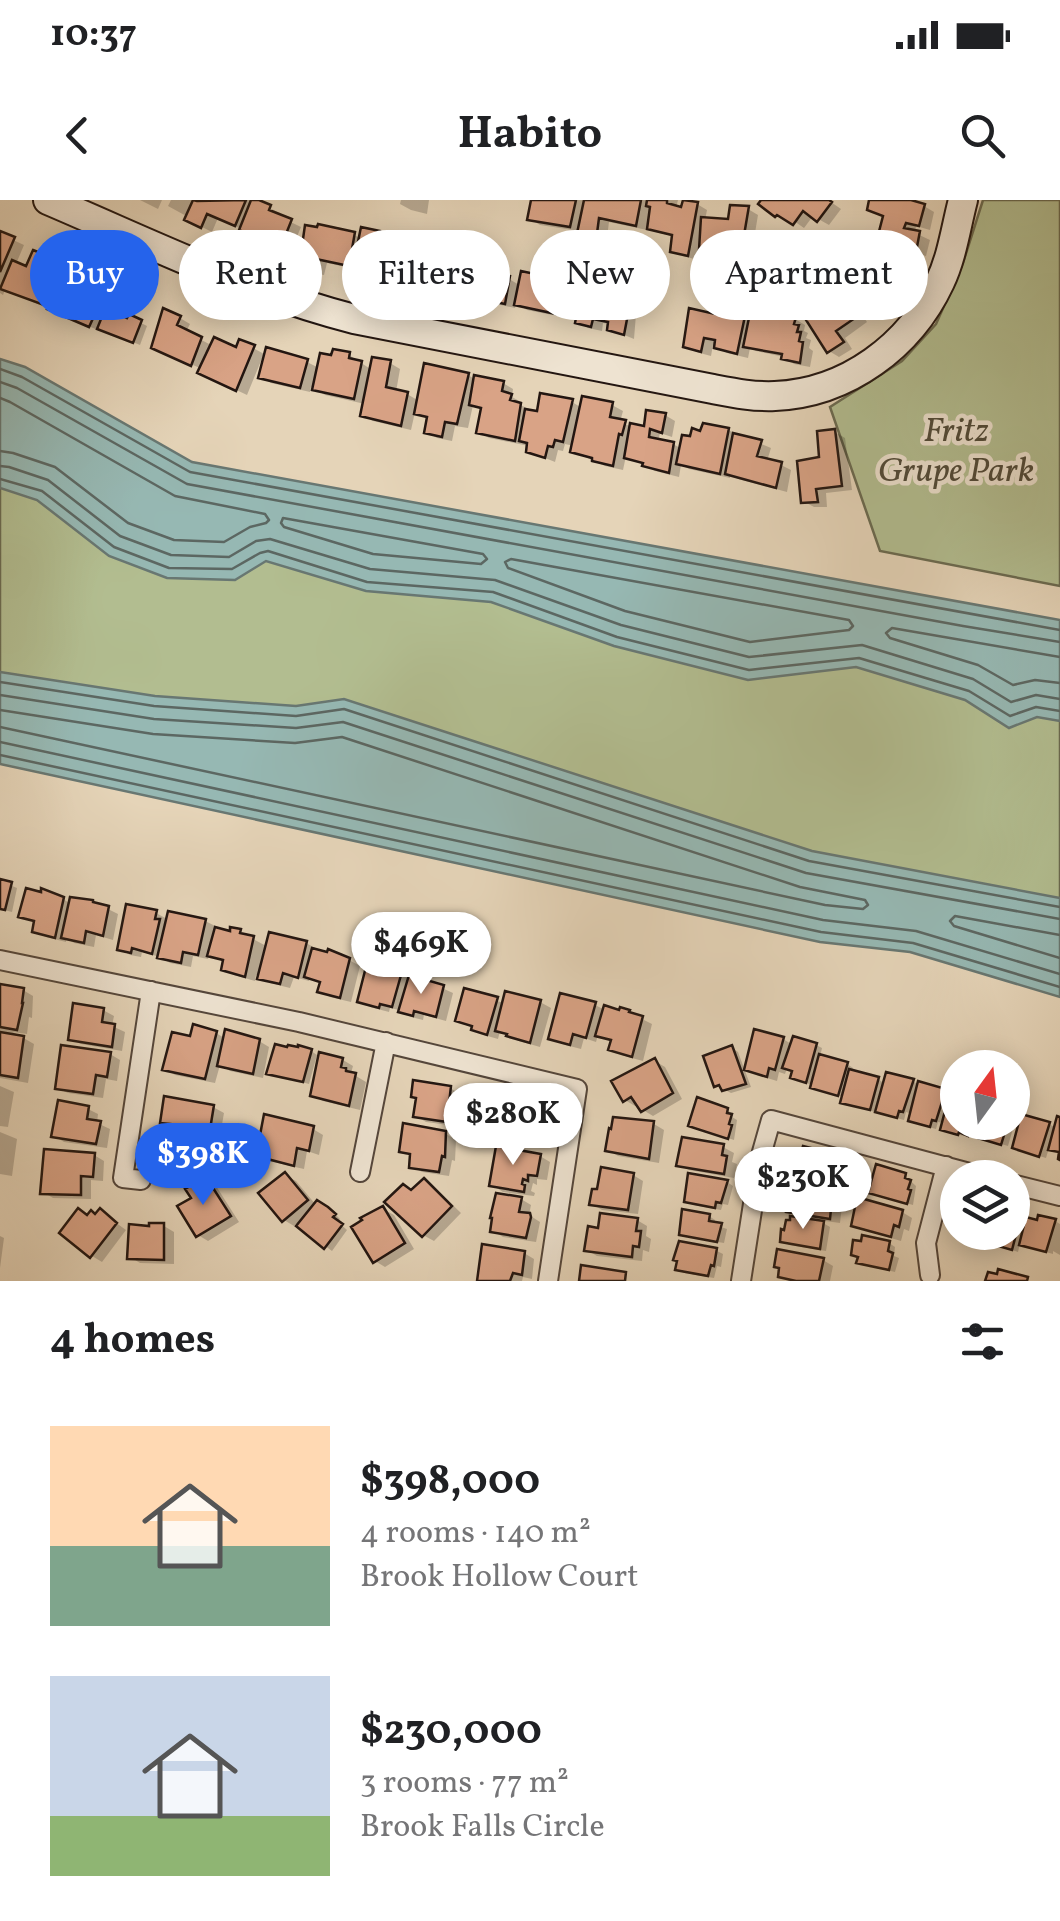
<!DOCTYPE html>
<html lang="en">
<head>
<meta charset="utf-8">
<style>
  body { margin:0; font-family:Vollkorn,serif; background:#f2f2f2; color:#202124; height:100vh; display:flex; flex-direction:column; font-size:38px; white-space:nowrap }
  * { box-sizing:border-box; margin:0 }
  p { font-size:32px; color:#757577 }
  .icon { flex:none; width:55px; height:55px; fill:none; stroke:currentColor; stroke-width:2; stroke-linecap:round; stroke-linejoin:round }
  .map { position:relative; height:1081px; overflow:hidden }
  .drawer { display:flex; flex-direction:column; background:#fff; flex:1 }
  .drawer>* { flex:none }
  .hud { position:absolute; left:30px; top:30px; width:1000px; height:90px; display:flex; gap:20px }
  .needle { width:65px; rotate:15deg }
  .controls { position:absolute; left:940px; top:850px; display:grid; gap:20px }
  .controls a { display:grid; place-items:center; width:90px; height:90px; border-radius:50%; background:#fff; box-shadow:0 5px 25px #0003; font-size:50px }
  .price { position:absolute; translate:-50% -85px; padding:0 22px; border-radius:35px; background:#fff; color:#222; font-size:32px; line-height:65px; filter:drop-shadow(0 2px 5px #0008) }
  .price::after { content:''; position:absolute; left:50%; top:60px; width:30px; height:22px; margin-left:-15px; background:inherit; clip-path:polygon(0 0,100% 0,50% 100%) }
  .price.on { background:#2563eb; color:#fff }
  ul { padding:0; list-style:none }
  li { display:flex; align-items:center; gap:30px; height:250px; padding:0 50px }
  li span { display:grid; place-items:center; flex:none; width:280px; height:200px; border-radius:0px; color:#555 }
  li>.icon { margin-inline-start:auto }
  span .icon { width:120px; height:120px; fill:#fffc; stroke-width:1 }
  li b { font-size:42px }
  h2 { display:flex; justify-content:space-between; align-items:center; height:120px; padding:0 50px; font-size:42px }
  .chip { padding:0 35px; border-radius:45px; background:#fff; box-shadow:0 5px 25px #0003; font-size:35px; line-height:90px }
  .chip.on { background:#2563eb; color:#fff }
  .status { display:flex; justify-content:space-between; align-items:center; height:70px; padding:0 50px; background:#fff; direction:ltr }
  .status svg { height:28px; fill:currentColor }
  header { display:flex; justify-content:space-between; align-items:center; height:130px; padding:0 50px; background:#fff; font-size:45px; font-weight:700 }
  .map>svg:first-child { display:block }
  .green { fill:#b2bd90; stroke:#6a6a50; stroke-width:2.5 }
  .water { fill:#96b8b3; stroke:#687772; stroke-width:2.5 }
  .shadow { fill:#0003 }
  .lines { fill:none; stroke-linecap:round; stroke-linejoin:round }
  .shore { stroke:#5c6762; stroke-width:2.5 }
  .building { fill:#d9a386; stroke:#231611; stroke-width:2.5 }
  .street-casing { stroke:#54463b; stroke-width:22 }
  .secondary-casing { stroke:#231611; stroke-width:32 }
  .street { stroke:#eee3d1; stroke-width:18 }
  .secondary { stroke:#eee3d1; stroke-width:28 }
  .labels { text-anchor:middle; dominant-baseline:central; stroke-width:9; stroke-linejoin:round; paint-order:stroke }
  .park-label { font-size:35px; font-style:italic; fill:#4e4837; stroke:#eee3d1 }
</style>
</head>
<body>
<div class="status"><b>10:37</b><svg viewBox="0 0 49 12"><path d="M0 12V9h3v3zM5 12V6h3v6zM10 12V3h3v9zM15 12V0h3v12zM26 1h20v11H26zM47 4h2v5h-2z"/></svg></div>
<header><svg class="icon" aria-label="back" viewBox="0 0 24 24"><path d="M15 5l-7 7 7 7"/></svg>Habito<svg class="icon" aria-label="search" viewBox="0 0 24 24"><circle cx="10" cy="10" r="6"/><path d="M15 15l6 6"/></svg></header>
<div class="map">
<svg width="1060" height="1081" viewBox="0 0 1060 1081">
  <rect width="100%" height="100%" fill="#e5d4b8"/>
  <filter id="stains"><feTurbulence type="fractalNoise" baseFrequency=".002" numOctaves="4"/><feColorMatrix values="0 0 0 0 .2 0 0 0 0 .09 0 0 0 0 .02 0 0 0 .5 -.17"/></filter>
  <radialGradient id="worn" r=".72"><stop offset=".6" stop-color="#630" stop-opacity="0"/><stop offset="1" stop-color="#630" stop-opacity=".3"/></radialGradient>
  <!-- green -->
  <path class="green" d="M983,0H1060V386L880,351L830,207L902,161L936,124L963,63Z
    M0,258L1060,498V730L0,488Z"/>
  <!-- water -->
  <path class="water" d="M0,159L25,167L192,262L1060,420V521L1037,517L1009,528L965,500L856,467L748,480L614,446L491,402L366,391L266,361L235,380L167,378L109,356L37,300L0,288Z
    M0,472L155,496L296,506L344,499L812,651L1060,698V797L910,752L820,742L0,564Z"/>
  <!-- shadow -->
  <path class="shadow" d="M140,0H162L158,9Z
    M171,0H258L257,2L280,13L278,16L301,27L293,46L300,50L354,35L362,39L379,34L389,40L387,52L413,66L450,58L461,63L459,69L467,73L491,57L501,63L497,76L509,79L521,86L560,82L581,65L591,71L590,75L602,77L613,83L611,93L627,97L637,102L634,139L610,129V124L603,123L602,131L588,128L578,120L527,110L516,104L515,108L487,102L486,111L464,103L463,108L444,104L433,98L435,88L415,82L411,98L387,88V91L363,86L353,80L355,69L327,63L324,75L307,72L298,66L297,69L273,58L267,41L218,18L212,32L198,25L188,17L168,6Z
    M401,0H429L427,14L411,10L400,4Z
    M534,0H678L676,8L697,4L707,10L705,20L731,22L748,9L758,15L752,51L744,50L743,59L712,55L700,48L698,60L683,56L672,50L675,37L660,33L647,26V30L609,22L606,45L589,43L579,37L580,31L540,25L530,19Z
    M764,0H828L841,9L829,25L813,16L804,28Z
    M872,0H902L924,6L934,12L930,30L916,26L915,33L930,40L926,56L889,48L879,42L886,17Z
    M0,34L24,45L16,64L27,70L63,61L69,64L87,67L97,73L89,94L103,102L101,107L107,110L121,113L147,126L140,145L101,129L100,131L5,90L3,95L0,93Z
    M908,67L919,73L912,90L903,86L892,112L859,95Z
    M124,70L147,80L140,102L122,95Z
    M840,91L850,97L867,122L845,138L852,149L839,157L829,151Z
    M748,99L758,105L757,112L795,119L805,125L804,131L808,133L806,138L811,140L809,148L813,151L810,167L794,164L784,157L756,151L750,148L748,158L727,153L713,145L711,156L696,152L685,146L726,119Z
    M180,118L190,124L186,132L213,146L237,150L253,148L266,155L268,150L307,162L319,168L349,155L372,170L390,163L400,169L396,192L407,194L419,201L468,175L476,180L503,183L513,189L512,197L521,202L520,205L539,213L572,202L582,208L612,205L623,211L620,222L632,227L646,229L665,215L675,221L672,237L660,233L658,241L673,244L682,249L728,230L771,248L767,261L781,265L791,270L787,292L738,279L730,275V278L689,269L681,265L679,277L655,271L626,256L623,270L605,266L573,251L574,246L565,244L563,251L558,250L555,262L528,251L529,246L489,238L479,232L483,210L473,205L468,228L455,226L452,241L437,238L426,232L429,219L415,212L411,230L373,221L363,215L365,204L325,195L311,187L310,192L271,183L261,177L266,157L263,156L247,195L211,178L202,169L164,152Z
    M835,232L845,238L852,290L826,293L827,307H814L803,301Z
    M0,681L17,688L12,712L0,709Z
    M42,695L63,699L71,704L108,709L118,714L113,740L96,735L94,747L74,743L66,738V742L46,737L35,731L36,723L21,716Z
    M156,713L169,720L205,721L232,734L240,732L268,747L306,743L317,749L316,752L349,760L360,766L351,802L330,797L320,791L322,784L310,778L309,781L294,777L290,788L270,783L256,775L255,781L234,775L224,769L225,762L209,755L208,759L193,756L191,767L170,763L160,757L142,752L141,757L130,755L120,749Z
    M370,762L402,770L453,793L446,821L424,815L423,820L411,817L399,810L390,808L389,812L370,807L359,801Z
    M0,787L23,790L33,796L32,818L29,817L27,834L13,832L34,844L28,883L0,878Z
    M465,791L504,803L540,802L551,808L540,847L519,841L500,831L498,839L484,835L458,820Z
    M595,805L605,810L642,819L652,824L643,861L621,855L611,849L613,842L598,835L596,842L584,838L581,849L562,844L551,838Z
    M103,810L114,816L112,826L125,832L122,851L81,844L70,839Z
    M756,832L783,839L793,845H816L822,848L820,857L847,864L853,868L851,872L878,879L885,884L913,881L920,886L945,891L951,894L950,899L958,922H1012V908L1018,911L1008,946L987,940L982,932L976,929L974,937L965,933L964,936L949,932L945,923L938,922L936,929L917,924L911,920L912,914L906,912L904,920L849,905L843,902L844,897L819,891L813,887V885L799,881L795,871L787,868L785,874L779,872L777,881L757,875L747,869Z
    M216,833L226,839L259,841L269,847L263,878L230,871L220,865L215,883L175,875L165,869L192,839Z
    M732,848L738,852L751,887L731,893L716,885Z
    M311,851L317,855L309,884L269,873Z
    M110,854L120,860L117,881L106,879L103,898L68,893L57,888Z
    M321,855L343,860L353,866L351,873L366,882L360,910L323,901L313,895Z
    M655,861L665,867L682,899L653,916L643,910L638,904L635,906L625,900Z
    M0,886L14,892L8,927L0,926Z
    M450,888L460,894L456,926L426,922L416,916L419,898Z
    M534,903L544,909V917L556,924L553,944L510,937L500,931Z
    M213,907L224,913L217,953L180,948L170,942L173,927L163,922Z
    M88,909L98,914L97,923L110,929L107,948L64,942L54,936Z
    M727,910L733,914L732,917L737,920L734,940L698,928Z
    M615,919L654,924L664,930L659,963L618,956L608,950Z
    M1060,920V950L1054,949V951L1049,948L1046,958L1036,955L1049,924L1056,928Z
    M313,929L323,935L319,955L307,951L304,969L269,961L259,955Z
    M0,932L17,939L12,976L0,974Z
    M446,934L456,940L455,961L452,960L449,976L422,972L411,966L413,957L401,950Z
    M723,947L734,953L732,962L737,964L734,978L689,970L679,965Z
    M94,955L104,961L103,981L91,980V999L53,998L43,992Z
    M829,955L835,959L829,983L794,972Z
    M540,956L550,962L547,980L537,979V985L533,983L531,991L535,993L534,996L503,992L492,985Z
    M285,975L296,981L316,1005L335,1014L340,1019L338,1022L347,1030L332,1051L296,1024L294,1026L284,1020Z
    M633,975L643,981L638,1014L602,1010L592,1004Z
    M690,976L727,982L733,986L728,1005L723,1004L721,1010L693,1005L686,1001Z
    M905,976L916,986L913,1005L877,995Z
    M206,980L216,986L239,1022L208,1041L198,1035L194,998Z
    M424,981L434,987L461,1013L434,1041L423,1035Z
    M832,992L843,998L840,1023L818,1020L830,1027L826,1051L789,1045L783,1041L806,1021L789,1011Z
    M521,999L531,1005L529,1015L540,1022L536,1042L503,1037L493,1031Z
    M383,1009L394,1015L414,1049L385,1067L375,1061Z
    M101,1012L126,1030L102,1062L92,1056L88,1017L96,1016Z
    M902,1012L912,1018L909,1031L904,1029L901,1041L864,1030L853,1024Z
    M1012,1012L1022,1018L1021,1023L1026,1026L1055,1021L1060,1024V1055L1053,1051V1054L1028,1047L1020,1043L1018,1052L966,1034L1012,1032Z
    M709,1016L715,1020V1025L727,1029L724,1043L688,1037L681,1033Z
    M637,1020L647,1026L646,1036L651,1039L649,1052L643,1050L642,1061L597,1056L587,1050L601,1031Z
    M164,1026L174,1032V1064L140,1063L130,1057L152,1029Z
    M0,1036L4,1038L0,1068Z
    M889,1043L895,1047L894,1056L899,1058L895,1072L866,1065L859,1062Z
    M717,1051L723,1054L721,1067L717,1066L714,1078L684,1073L678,1069Z
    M524,1053L534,1059L532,1079L523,1077L522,1081H479Z
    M823,1060L833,1066L830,1081H789L781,1076Z"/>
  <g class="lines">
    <!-- shore -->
    <path class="shore" d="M0,169L22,177L190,272L1060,430
      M0,182L17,188L187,284L963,426L1060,442
      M0,198L10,202L175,296L265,314L269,320L266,323L250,327L224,342L174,340L128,323L55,267L13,253L0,251
      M0,266L9,267L48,280L120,336L171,355L229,357L256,341L270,339L370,369L495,380L621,425L749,457L862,445L973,479L1011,502L1036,495L1060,499
      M0,279L42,291L114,347L169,368L232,369L260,353L268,351L367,382L493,392L617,437L749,470L859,458L969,491L1010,516L1036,507L1060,511
      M283,318L483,354L487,359L481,364L373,354L284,327L281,323Z
      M511,359L849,420L853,426L849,430L750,442L625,411L508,368L505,362Z
      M1060,457L892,428L886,433L890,438L978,465L1013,485L1035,480L1060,483
      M0,482L154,506L296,516L344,509L809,661L1060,707
      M0,495L154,519L296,528L343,522L806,673L1060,719
      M0,510L153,534L295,543L342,537L800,687L865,700L868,705L863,709L825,705L0,527
      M0,542L823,720L916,731L1060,774
      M0,555L821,732L913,743L1060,787
      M1060,735L955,716L950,721L954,726L1060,758"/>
  </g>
  <!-- building -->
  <path class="building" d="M193,0L197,1L246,0L235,26L207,14L201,28L184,20Z
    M251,0H259L271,5L269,10L292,19L284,39L295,44L286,65L260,53L264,41L239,30Z
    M531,0H576L570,27L527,20Z
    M584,0H641L636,26L599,18L596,41L576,38Z
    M647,0H667V3L681,7L683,0L698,2L688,56L670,52L672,35L647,29L650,7L646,6Z
    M761,0H829L832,2L817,22L803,11L793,25L777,15L775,17L758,4Z
    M869,0H911L925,4L919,26L906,23L904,28L920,31L916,52L876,43L883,16L867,10Z
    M730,5L749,6L742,47L734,46L733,54L699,50L701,17L728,19Z
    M318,24L355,32L349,66L316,59L314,71L294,67L298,45L302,46L305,25L317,27Z
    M361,27L380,31L377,47L386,49L385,54L402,57L400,67L407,68L401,94L383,89L385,78L379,77L376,87L350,81Z
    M0,31L15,37L0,72Z
    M414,46L451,55L450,63L458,65L453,81L458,82L452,104L431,99L433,86L408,81Z
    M470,49L492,54L487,72L510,76L505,104L477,98L475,107L458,103Z
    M33,50L48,56L49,53L64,59L44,105L0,89L12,60L26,66Z
    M874,53L888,60L890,55L910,65L901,86L893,83L881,108L845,90L861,56L871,61Z
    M69,57L88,64L80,88L94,94L92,100L100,103L89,127L47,109Z
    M561,58L582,62L570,117L514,105L521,71L558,79Z
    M122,67L142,74L133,101L112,92Z
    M585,71L603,75L601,89L628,94L625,113L628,114L624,135L607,130L608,122L593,119L591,127L575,123Z
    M840,88L858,116L836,131L844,142L827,153L806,120L814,115L809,107Z
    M728,93L749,97L737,154L714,148L715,140L704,138L701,152L683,147L689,108L724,116Z
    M107,104L122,111L121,115L127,118L129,114L142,120L133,143L97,129Z
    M163,108L181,116L177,125L202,137L191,166L151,148Z
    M751,108L796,117L794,124L799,125L797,132H801L799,141L803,142L800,163L781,159L782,154L743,147Z
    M214,137L236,147L239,139L255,145L236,191L197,173Z
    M266,147L308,159L300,188L258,178Z
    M333,149L350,152L349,158L362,161L354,199L312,190L320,153L331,155Z
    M372,157L391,160L386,187L408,192L401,226L360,216Z
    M424,163L469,173L457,224L445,222L442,237L424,233L427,217L414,214Z
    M474,175L504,181L502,191L512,194L510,200L521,203L515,241L476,233L481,208L469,205Z
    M540,193L573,199L563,242L555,240L553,247L548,246L545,258L526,252L527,243L519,241L525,209L537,211Z
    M582,196L613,202L610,217L626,220L622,235L619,234L613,266L592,261V258L570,252Z
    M646,210L666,213L662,233L650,229L649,237L674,242L669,273L642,266L643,263L624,258L630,223L644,226Z
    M703,223L729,228L720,274L676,264L682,235L690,236L692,228L700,231Z
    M835,229L842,286L816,289L818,302L801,303L797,261L819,257L817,231Z
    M733,233L762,240L757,256L782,262L776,288L725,274Z
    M0,679L12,682L5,710L0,709Z
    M26,688L41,692V688L64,697L55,738L32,732L34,721L18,717Z
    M70,697L93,700V702L109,706L103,736L86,731L84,743L61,738Z
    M126,704L157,710L155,719H160L152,754L132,748L131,753L117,750Z
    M168,711L206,719L198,755L183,752L181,763L157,758Z
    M215,727L230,731V727L241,729L240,733L254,736L245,777L221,770L223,760L207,756Z
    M269,732L307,741L298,778L283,773L280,784L257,779Z
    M312,748L327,752L328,749L350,758L340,798L317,792L320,782L304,777Z
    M368,759L403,768L392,807L380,804L379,808L357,802Z
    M409,775L444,785L436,817L414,811L413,816L398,812Z
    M0,784L24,788L22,803H23L17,830L0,827Z
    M464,788L498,797L487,835L471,830L472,826L455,821Z
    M505,791L541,800L530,843L506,836L507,834L495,831Z
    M560,793L596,802L586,838L573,834L570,845L548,839Z
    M73,803L104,808L102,822L115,824L112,847L68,840Z
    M604,805L619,810L620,807L630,810L629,812L643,816L632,857L608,850L611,840L595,836Z
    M193,824L217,831L205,879L162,870L172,832L190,836Z
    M225,829L260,839L253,874L217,866Z
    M754,829L784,837L775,870L769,868L767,877L744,870Z
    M0,832L24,836L18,878L0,875Z
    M793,836L817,843L806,883L790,878L792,871L782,868Z
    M275,844L287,847L288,845L298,847V845L312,849L303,882L266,874Z
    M61,845L111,852L107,877L96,875L93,894L55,889Z
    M732,845L746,884L722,891L719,885L714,887L703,856Z
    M319,852L343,858L341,867L346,868V871L356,873L349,906L310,896Z
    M819,854L848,862L838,896L810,888Z
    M655,858L673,893L641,912L631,897L623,902L611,881Z
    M849,869L879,877L870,910L840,903Z
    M886,872L914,879L903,912L899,911L897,918L875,912Z
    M413,880L451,886L447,922L413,917L416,898L411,897Z
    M918,881L946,889L936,921L932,920L930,927L908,921Z
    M164,896L214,905L207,948L167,943L171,924L160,923Z
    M504,896L535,901L534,914L546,916L543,940L497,932Z
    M949,896L958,898V922H971L968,936L959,932L958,935L940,930Z
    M697,897L728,908L727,913L732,914L729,924L732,925L728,939L688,926Z
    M58,900L89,906L87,919L101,921L96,944L51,937Z
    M264,914L314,926L309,951L297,948L294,966L256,956Z
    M1021,914L1050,922L1039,957L1012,948Z
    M1057,916L1060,917V960L1058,959L1059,952L1048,950Z
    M613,917L654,921L649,959L605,951L609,928L611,929Z
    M977,922H1008L1001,945L978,938L979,932L974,930Z
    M403,923L446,931L445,957L442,956L439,972L409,968L410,954L399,952Z
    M682,937L724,944L722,955L727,956L724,974L676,966Z
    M496,946L541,954L537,976L528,975V981L523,979L522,984L525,985L524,992L489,986Z
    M803,946L830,953L823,981L791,973L795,955L800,956Z
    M44,949L95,953L93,977L81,976V995L40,994Z
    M876,964L906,973L905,978L911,980L908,989L911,990L907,1004L868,993Z
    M601,967L634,973L628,1010L589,1005L592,989H597Z
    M285,972L308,1000L282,1022L258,993Z
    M688,973L728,980L721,1003L716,1002L715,1008L684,1002Z
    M206,977L231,1016L196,1037L177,1006L191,998L185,989Z
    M424,978L452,1006L422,1037L384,1002L403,984L411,990Z
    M786,983L833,989L830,1019L786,1012L788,1000L783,999Z
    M496,993L522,997L519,1012L530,1013L531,1017L526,1038L490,1032L492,1018H490Z
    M857,997L903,1010L899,1027L894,1025L891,1037L851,1026Z
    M317,1000L328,1007L336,1014L333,1017L343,1024L324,1049L296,1026Z
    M383,1006L405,1043L373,1063L351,1027L362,1020L360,1018Z
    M78,1008L87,1015L91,1010L95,1014L100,1008L117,1023L90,1058L59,1033Z
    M682,1009L710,1014L709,1021L722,1023L717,1042L679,1035Z
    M1012,1011L1017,1012L1015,1018L1020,1019L1012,1050L984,1042L987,1032H1012Z
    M600,1013L638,1018L636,1031H641L639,1047L633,1046L632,1057L584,1051L588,1026L598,1028Z
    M1038,1015L1056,1019L1046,1052L1019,1045L1026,1017L1037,1020Z
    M790,1016L824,1021L820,1049L780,1042L781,1029L784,1030L786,1020H790Z
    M149,1023H164V1060L127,1059L129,1024L149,1026Z
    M862,1035L890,1041L888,1051L893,1053L889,1070L856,1063L858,1057L851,1055L853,1040L861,1041Z
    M679,1041L717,1048L714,1066L711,1065L708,1076L675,1070L677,1061L673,1060Z
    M482,1044L525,1051L522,1075L513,1073L510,1081H477Z
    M777,1049L824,1058L819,1081H796L778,1077L779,1068L774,1067Z
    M581,1065L626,1072L625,1081H579Z
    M998,1069L1028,1077L1027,1081H985L988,1072L997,1074Z"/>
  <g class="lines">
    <!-- street casing -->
    <g class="street-casing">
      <path id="street" d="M0,760L299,822L577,889L548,1081
        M360,972L386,842
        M141,980L123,978L151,791
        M1012,984L1060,996
        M930,1075L926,1043L946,966
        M741,1081L760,959L771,920L988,978"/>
    </g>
    <!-- secondary casing -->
    <g class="secondary-casing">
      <path id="secondary" d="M48,0C149,43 248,92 354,119L713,189C734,193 754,197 775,196C847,193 910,146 940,82C952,57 956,27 963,0"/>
    </g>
    <!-- street -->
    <use href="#street" class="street"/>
    <!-- secondary -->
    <use href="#secondary" class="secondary"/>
  </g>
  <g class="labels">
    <!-- park labels -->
    <g class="park-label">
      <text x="956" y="232">Fritz<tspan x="956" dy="40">Grupe Park</tspan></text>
    </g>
  </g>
  <rect width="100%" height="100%" filter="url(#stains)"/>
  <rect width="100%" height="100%" fill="url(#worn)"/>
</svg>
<div class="controls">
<a><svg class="needle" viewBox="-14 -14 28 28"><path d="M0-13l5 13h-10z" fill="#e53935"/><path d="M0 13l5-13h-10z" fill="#757577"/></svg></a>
<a><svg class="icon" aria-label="layers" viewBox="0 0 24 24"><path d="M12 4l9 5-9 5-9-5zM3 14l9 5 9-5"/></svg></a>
</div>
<b class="price" style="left:421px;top:797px">$469K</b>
<b class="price" style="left:513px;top:968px">$280K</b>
<b class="price on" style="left:203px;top:1008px">$398K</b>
<b class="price" style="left:803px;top:1032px">$230K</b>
<div class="hud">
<a class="chip on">Buy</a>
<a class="chip">Rent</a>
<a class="chip">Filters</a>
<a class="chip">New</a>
<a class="chip">Apartment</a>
</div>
</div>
<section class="drawer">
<h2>4 homes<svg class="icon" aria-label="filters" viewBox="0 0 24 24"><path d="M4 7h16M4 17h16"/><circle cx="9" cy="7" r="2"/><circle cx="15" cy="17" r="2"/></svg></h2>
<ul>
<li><span style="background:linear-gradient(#ffd9b3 60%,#7fa58c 0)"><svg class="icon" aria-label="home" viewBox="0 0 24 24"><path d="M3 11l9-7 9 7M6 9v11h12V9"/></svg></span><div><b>$398,000</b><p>4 rooms · 140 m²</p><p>Brook Hollow Court</p></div></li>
<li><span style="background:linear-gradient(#c9d6e8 70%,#8fb573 0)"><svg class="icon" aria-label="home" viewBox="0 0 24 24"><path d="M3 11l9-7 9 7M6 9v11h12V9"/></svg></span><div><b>$230,000</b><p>3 rooms · 77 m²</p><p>Brook Falls Circle</p></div></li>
</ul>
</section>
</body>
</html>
